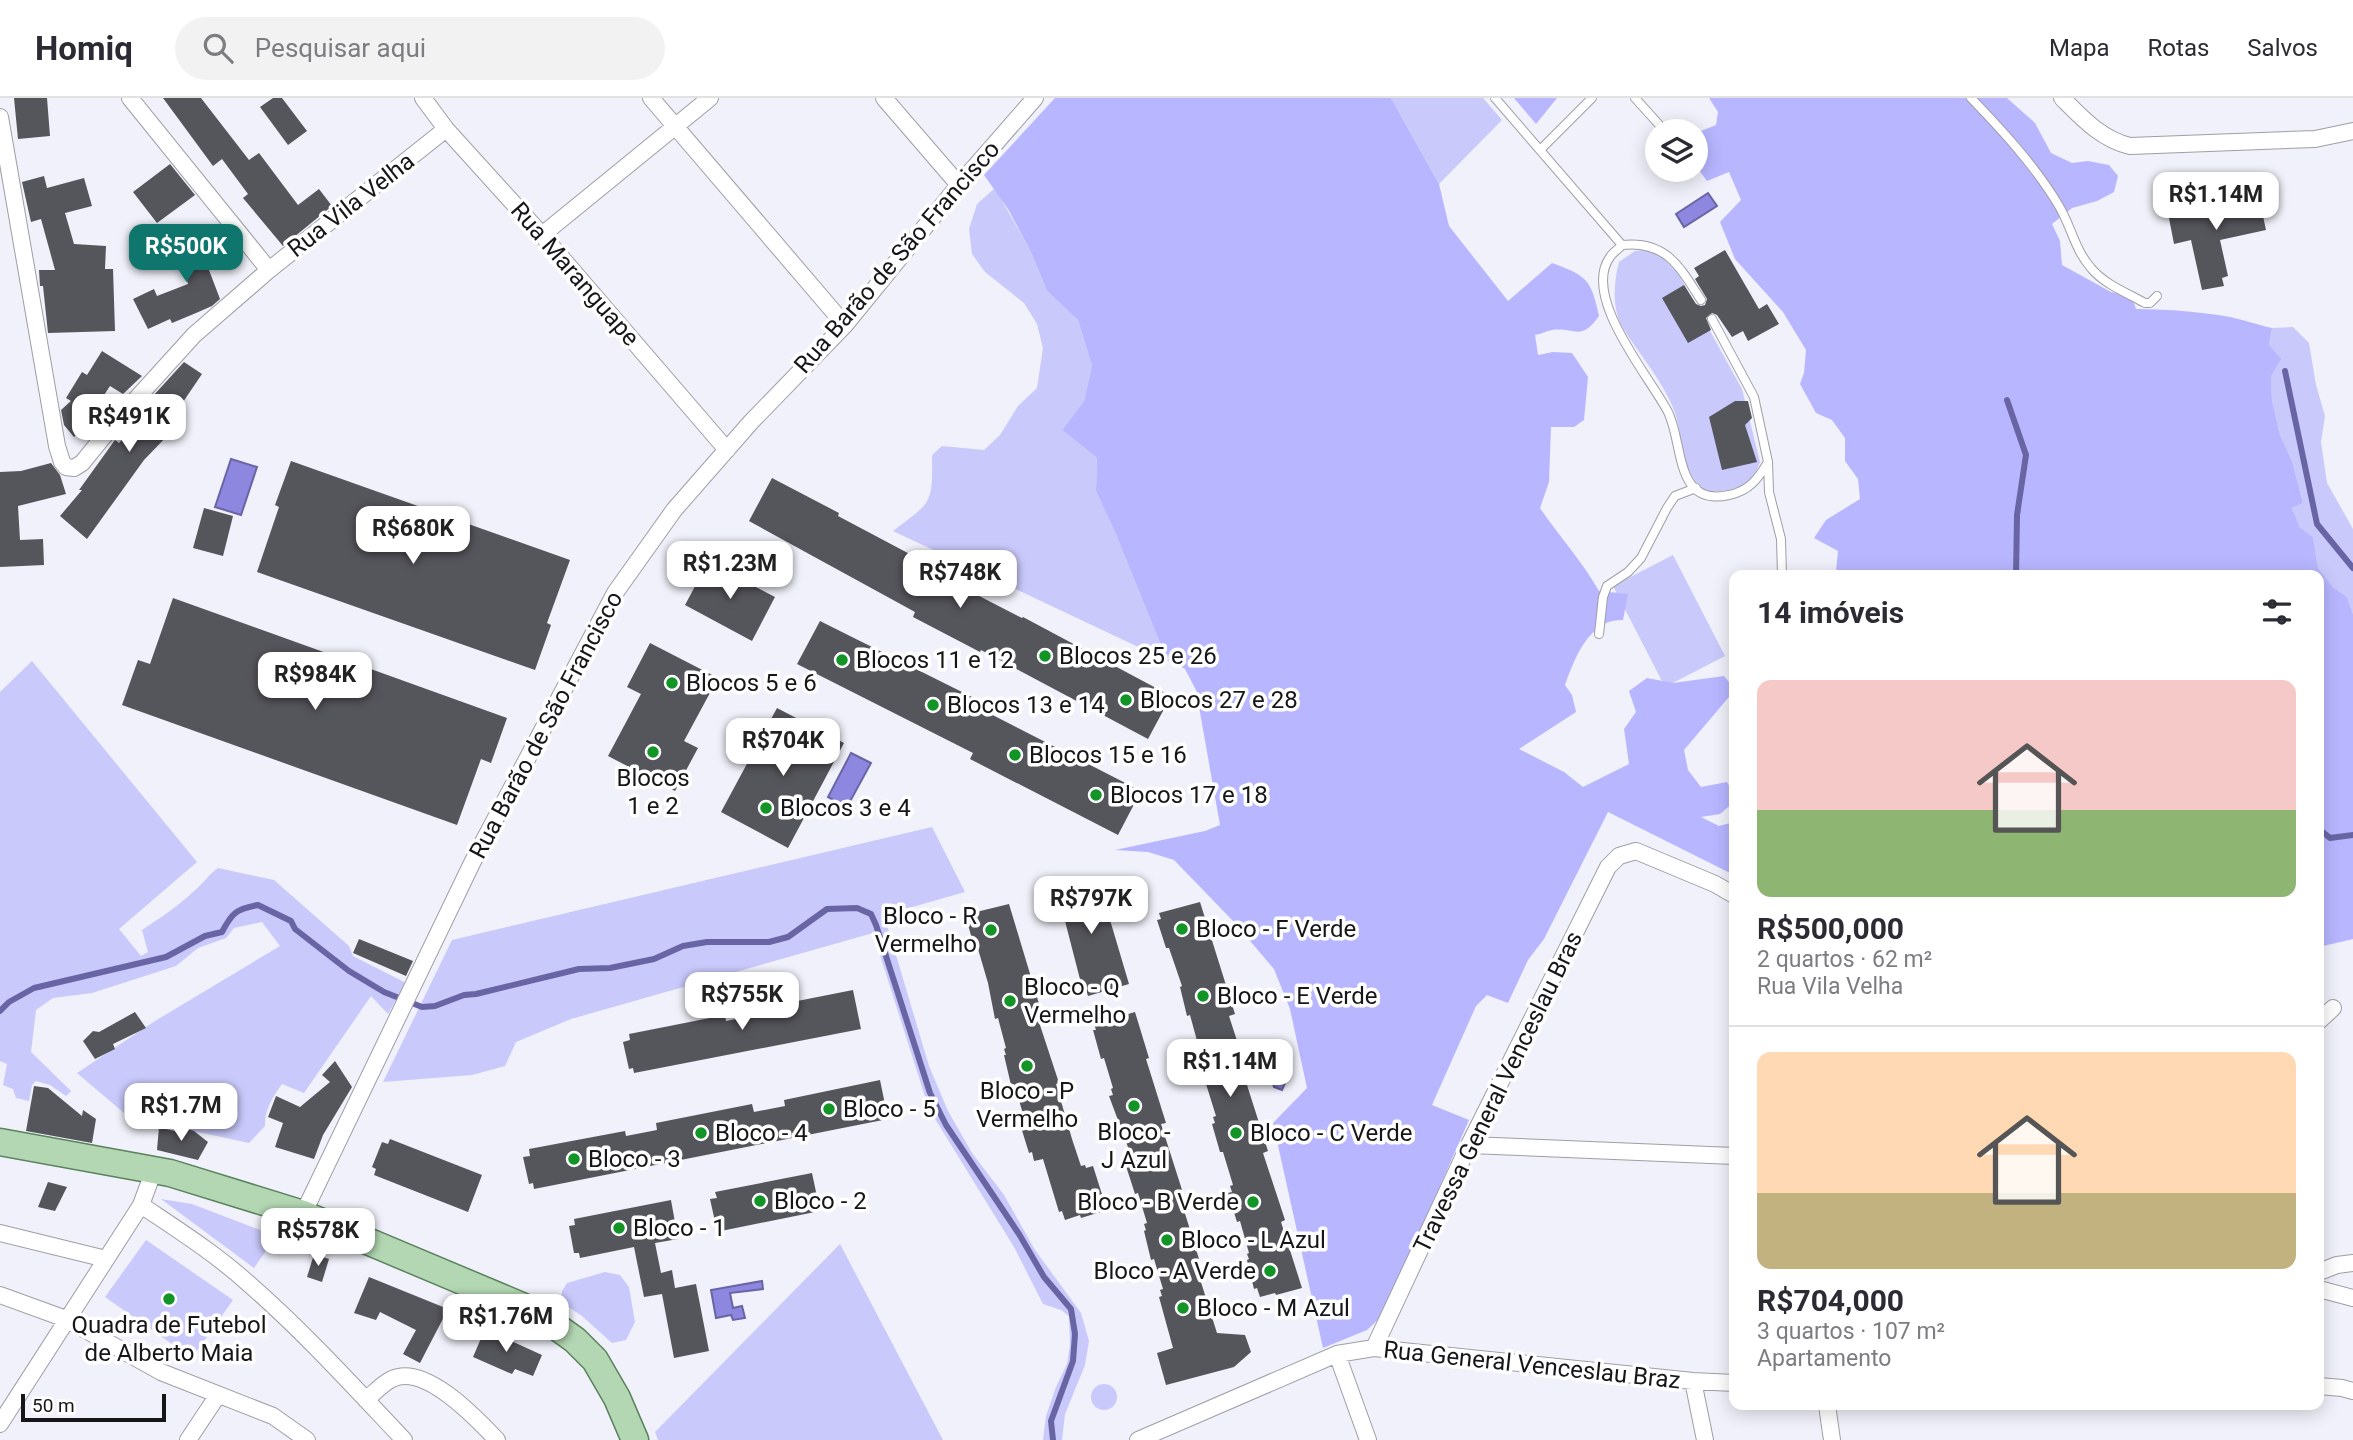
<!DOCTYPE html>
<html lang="pt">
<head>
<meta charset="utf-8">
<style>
  body { margin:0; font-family:Roboto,sans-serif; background:#f2f2f3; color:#2b2b33; height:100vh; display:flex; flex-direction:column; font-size:26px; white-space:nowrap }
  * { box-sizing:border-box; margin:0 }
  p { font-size:23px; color:#7c7c81 }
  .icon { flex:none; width:38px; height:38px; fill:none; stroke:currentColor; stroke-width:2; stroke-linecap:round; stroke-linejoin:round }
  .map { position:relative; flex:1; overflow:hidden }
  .details { position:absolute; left:1729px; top:472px; width:595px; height:840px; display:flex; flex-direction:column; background:#fff; border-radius:14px; box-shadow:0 4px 18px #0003 }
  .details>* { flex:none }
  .controls { position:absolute; left:1645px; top:21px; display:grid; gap:14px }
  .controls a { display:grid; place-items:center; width:63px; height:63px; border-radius:50%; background:#fff; box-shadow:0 4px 18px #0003; font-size:35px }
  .scale { position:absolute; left:21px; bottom:18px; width:145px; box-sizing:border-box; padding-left:7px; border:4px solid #161619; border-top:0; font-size:19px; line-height:24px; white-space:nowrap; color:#161619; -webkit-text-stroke:5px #fff; paint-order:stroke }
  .price { position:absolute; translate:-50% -60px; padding:0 16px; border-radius:14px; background:#fff; color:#222; font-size:23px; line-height:46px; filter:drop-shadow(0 2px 4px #0008) }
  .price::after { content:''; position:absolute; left:50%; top:42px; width:21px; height:16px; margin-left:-10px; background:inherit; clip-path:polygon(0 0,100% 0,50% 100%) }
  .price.active { background:#0f766e; color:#fff }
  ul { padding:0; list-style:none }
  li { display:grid; align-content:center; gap:14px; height:371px; padding:0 28px }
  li+li { border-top:2px solid #e1e1e2 }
  li span { display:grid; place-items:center; height:217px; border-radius:14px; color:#555 }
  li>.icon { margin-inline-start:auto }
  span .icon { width:126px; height:126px; fill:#fffc; stroke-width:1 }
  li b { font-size:30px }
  h2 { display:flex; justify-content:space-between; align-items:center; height:84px; padding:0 28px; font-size:30px }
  header { display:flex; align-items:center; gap:42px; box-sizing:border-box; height:98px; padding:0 35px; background:#fff; border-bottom:2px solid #e1e1e2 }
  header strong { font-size:33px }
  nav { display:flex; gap:38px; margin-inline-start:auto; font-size:24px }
  .search { width:490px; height:63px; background:#f2f2f3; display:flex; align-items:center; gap:18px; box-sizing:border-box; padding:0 24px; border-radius:38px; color:#7c7c81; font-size:26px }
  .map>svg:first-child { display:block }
  .green { fill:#c9c9fb }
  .forest { fill:#b8b6ff }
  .water { fill:#8d87df; stroke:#6965a4; stroke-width:2 }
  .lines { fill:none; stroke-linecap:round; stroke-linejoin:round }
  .stream { stroke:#6965a4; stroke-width:6 }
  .building { fill:#55555c }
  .service-casing { stroke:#9e9ea6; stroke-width:10 }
  .minor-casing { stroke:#9e9ea6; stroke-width:18 }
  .primary-casing { stroke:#5b825c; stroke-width:29 }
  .service { stroke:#fff; stroke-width:8 }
  .minor { stroke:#fff; stroke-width:16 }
  .primary { stroke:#b3d7b3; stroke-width:26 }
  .poi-dot { fill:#129427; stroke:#fff; stroke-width:2.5 }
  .labels { text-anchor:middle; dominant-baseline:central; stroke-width:7; stroke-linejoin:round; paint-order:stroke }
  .street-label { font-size:24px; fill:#161619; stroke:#fff }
  .poi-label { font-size:24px; fill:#161619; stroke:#fff; text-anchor:start }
</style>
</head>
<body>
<header>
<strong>Homiq</strong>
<div class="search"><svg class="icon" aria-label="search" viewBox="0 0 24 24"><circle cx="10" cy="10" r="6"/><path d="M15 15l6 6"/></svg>Pesquisar aqui</div>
<nav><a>Mapa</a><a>Rotas</a><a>Salvos</a></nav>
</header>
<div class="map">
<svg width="2353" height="1342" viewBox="0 0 2353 1342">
  <rect width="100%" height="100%" fill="#f1f1fb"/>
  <!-- green -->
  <path class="green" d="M1391,0H1483L1502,22L1439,86Z
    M995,90L1031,154L1047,193L1078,222L1092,268L1084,303L1062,332L1097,360L1096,393L1112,425L1164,553L1185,571L893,433C931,404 933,407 932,357L942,348L984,352L1000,337L1018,308L1037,290L1043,250L1037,226L1024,205L985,174L972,156L969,131L977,106Z
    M1646,152L1661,158L1679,177L1742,291L1760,364C1753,385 1741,391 1720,393C1712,393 1705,394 1700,388C1680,370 1683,336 1674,312C1662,281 1637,254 1620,225C1612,205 1614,184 1619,164L1635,153Z
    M2293,229L2309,245L2316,287L2325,318L2321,344L2327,385L2353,431V516L2347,499L2333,489L2318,470L2313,439L2300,431L2292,410L2303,405L2292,363L2280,337L2272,302L2269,247L2272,230Z
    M1673,457L1725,558L1665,589L1613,488Z
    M32,563L197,764L119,831L141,858L148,854L142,832C160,820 177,809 193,794C203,786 208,777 218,770L274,782L349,848L353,858L406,885L388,916L371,898L304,995L282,986C273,998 264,1013 265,1028L249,1045L161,1026H137L77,975L155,923L280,848L262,824L234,830L226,840L198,850L176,868L92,895L53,900L36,912L31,954L71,993L66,998L50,987L36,983L32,987L29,1003L16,1000L13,991L3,987L7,966L0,963V594Z
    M932,729L965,794L884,817L929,968L948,1013L972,1055L1004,1097L1035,1152L1081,1215L1089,1243L1085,1267L1065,1316L1062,1342H1043L1046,1318L1056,1289L1067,1266L1070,1247L1069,1218L1061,1212L1043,1206L1014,1149L929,1011L873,835L571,921L516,944L505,968L472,977L383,984L452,842Z
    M161,1101L192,1106L276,1138L254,1170Z
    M146,1142L233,1202L192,1260L105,1199Z
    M840,1146L943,1342H658L655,1334Z
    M605,1174L620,1177L629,1189L635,1224L626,1242L612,1245L582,1218L561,1204L562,1193L567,1185Z
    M1091 1299a13 13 0 1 1 26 0a13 13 0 1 1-26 0Z"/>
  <!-- forest -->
  <path class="forest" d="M1055,0H1391L1439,86L1449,128L1508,203L1552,165C1587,178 1591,181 1599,218C1581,244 1575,229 1552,232C1547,233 1541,236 1535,237L1538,257L1553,254L1572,255L1588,279L1584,322L1574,329H1551L1549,384L1540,410C1559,438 1582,463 1599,493L1628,496L1623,522C1590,520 1574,561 1565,587L1572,597L1576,614L1519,651L1564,674L1583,689L1629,666L1624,631L1636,614L1629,593L1647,580L1673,585L1724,578L1734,590V593L1684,652L1688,672L1701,689L1727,684L1734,697V704L1720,716L1701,719L1719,728L1734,724V777L1608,714L1544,841L1528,862L1508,905L1487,897L1476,908L1432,1007L1469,1022L1384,1216L1367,1232L1323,1250L1273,1025L1307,990L1290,911L1274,871L1234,824L1174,762L1148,754L1115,752L1205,733L1220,727L1196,592L1185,571L1164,554L1114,431L1096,393L1097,360L1062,332L1084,303L1092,268L1078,222L1047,193L1031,154L1008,111L984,77Z
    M1514,0H1557L1536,26Z
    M1709,0H2007L2035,25L2051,55L2072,65L2088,63L2109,67L2118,78L2114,94L2097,103L2072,110L2052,126L2060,143L2062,167L2111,194L2132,199L2136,211C2164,211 2191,213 2218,217C2236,219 2254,226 2272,230L2269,247L2281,261L2271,278L2272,302L2280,337L2292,363L2303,405L2292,410L2300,430L2313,439L2318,470L2333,489L2347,499L2353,516V841L2319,849V478H1833L1836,473L1838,453L1814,440L1826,422L1860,401L1858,381L1845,363V340L1832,322L1816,315L1800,286L1804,275L1806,252L1783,214L1735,161L1720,124L1741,102L1729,74L1707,83L1696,68V35L1716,27L1718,14Z"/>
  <!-- water -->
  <path class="water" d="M1708,95L1717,108L1684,129L1676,116Z
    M231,361L257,369L241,417L215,409Z
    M851,655L871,665L847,709L828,699Z
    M1274,943L1285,985L1282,992L1274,989L1263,946Z
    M762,1183L763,1191L730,1195L733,1210L742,1208L745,1220L733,1222L731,1217L716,1220L711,1192Z"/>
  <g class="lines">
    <!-- stream -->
    <path class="stream" d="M2285,273L2317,426L2353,470
      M2007,302L2026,357L2017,417L2016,478
      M2319,731L2330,740L2353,737
      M0,913L9,904L34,890L166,859L205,838L222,834C232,815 236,811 258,807L291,823L295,831L349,873L384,894L422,909L435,908L464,897L476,896L579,871L610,870L654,861L683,848L707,844H769L788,839L827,811L857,810L871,816L876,827L930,995L946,1027L1019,1136L1044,1179L1071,1211L1075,1236L1073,1263L1051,1323L1053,1342"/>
  </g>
  <!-- building -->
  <path class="building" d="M14,0H47L50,38L18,41Z
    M163,0H201L249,62L259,55L298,107L319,91L332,108L283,148L243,100L248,96L222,61L213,68Z
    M273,0H282L307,33L288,47L260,9Z
    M170,66L195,97L157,125L133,94Z
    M44,78L47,90L84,80L92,108L65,115L74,146L106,148L105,171H113L115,233L48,235L43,188H40L39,172H55L41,121L31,124L22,84Z
    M2258,95L2266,132L2220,142L2228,178L2222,180L2224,188L2202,192L2191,142L2174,146L2168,115Z
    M204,133L209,149L222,145L229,166L209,172L220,201L212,208L196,215L172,225L170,221L148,231L133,201L154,191L157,198L188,186L174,142Z
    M1725,152L1759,211L1767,206L1779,226L1748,243L1743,233L1732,239L1717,217L1712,215L1706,220L1711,232L1688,245L1662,200L1684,187L1696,206L1701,208L1705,207L1707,201L1695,181L1699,178L1694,170Z
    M102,253L142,278L123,296L110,288L87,323L89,325L74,339L64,327L61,312L71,303L66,300L82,274L87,277Z
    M184,264L202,276L164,332L169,336L144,362L87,441L60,418L82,392H79L115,342L119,345L150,313L143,309Z
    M1735,303H1748L1752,320L1745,327L1757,364L1722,372L1709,319Z
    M291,363L570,462L547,525L551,527L535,572L257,474L279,409L275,407Z
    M51,365L60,377L66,396L18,408L20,442L43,441L44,467L0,469V374L21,373Z
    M772,380L839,415L838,418L921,462L919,467L1022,520L1023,519L1171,598L1148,641L981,552L980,554L913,519L915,514L749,423Z
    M204,410L233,418L223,458L193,450Z
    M708,464L775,499L752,543L685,507Z
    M173,500L507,620L491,665L481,661L457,727L122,607L138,562L150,566Z
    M820,523L978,602L975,608L1141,693L1118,737L970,661L973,655L797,566Z
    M650,545L718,580L684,643L698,650L675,693L608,658L641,596L627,589Z
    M777,610L844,645L788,750L721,714Z
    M1097,778L1129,886L1088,898L1085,888L1082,889L1065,823L1063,824L1054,795L1057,794L1056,788Z
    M1200,804L1235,916L1229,918L1251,986L1247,987L1268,1053L1263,1055L1285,1122L1281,1124L1302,1190L1276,1197L1275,1195L1260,1199L1257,1190L1254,1191L1247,1162L1249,1161L1247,1156L1249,1155L1240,1123L1237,1124L1228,1095L1232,1094L1230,1088L1233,1087L1223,1054H1220L1212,1026L1215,1025L1213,1019L1216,1018L1206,986L1203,987L1194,958L1198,957L1196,951L1199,950L1190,917L1187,918L1180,889L1182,888L1169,850H1166L1157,822L1161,821L1159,815Z
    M1009,806L1043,919L1038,921L1059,985L1056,986L1072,1041L1081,1068L1085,1067L1086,1070L1093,1068L1107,1112L1081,1120L1080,1117L1065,1122L1062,1113L1059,1114L1043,1061L1034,1063L1032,1054L1029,1055L1020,1026L1023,1025L1022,1020L1024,1019L1014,986L1011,987L1004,957H1006L1004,951L1006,950L998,920L995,921L988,885L978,851L975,852L967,823L970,822L968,816Z
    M359,841L413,863L406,878L353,855Z
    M853,892L861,931L634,975L633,970L629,971L623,944L630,942L629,936L725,917L726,923L758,917L757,911Z
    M135,914L146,930L113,946L115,951L95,961L83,943L93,933L99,934Z
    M1135,914L1149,960L1146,961L1166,1025L1161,1026L1183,1095L1179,1096L1199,1161L1194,1162L1217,1235L1245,1237L1251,1254L1234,1269L1166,1287L1157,1255L1173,1250L1159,1199L1162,1198L1160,1192L1163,1191L1154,1161L1151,1162L1144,1133L1146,1132L1144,1126L1147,1125L1138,1095L1135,1096L1126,1068L1130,1067L1128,1061L1132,1060L1109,998L1113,997L1111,991L1113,990L1104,960L1101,961L1093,932H1096L1094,926Z
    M335,963L352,989L323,1037L314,1061L275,1049L283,1025L268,1019L276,998L300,1009L330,984L322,977Z
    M880,982L888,1021L534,1091L533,1085L529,1086L523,1059L530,1058L529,1051L625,1033L626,1038L657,1032L656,1025L752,1006L754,1014L785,1008L784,1002Z
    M34,988L48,990L82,1018L83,1012L96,1021L92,1045L26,1033Z
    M176,1028L194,1033L208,1044L198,1062L157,1052L159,1029L174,1033Z
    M390,1041L482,1077L468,1114L374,1077L376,1071L372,1069L382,1044L388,1046Z
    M812,1075L820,1113L721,1133L720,1127L716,1128L710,1101L717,1100L715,1094Z
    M48,1084L67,1089L55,1113L38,1109Z
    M671,1102L678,1141L655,1145L661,1175L672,1172L675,1190L696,1186L709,1253L674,1260L662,1196L644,1199L634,1149L580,1160L579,1155H574L569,1128L575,1127L574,1121Z
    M314,1156L329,1161L322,1184L307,1179Z
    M369,1179L448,1211L420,1265L403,1256L416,1232L380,1214L376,1222L354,1215Z
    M485,1231L542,1257L533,1278L515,1271L512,1276L473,1259Z"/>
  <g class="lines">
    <!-- service casing -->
    <g class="service-casing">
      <path id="service" d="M1495,0L1622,147
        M1635,0L1663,31
        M1971,0C2002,32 2036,69 2059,108C2071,128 2075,152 2091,170C2104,186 2127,195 2145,205H2150L2157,198
        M1540,52L1592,0
        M1701,202C1680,169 1666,142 1622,147C1619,151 1613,154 1610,159C1581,199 1650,279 1668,314C1684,346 1674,409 1729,397C1749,393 1758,381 1768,364
        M1712,221L1754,299L1768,364L1769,394L1781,441L1782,478
        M1599,536L1603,499L1607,488L1628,474L1641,460L1667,410L1675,398L1696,390"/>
    </g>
    <!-- minor casing -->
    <g class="minor-casing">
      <path id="minor" d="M130,0L269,172
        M423,0L446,31L542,137L727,352
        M651,0L845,227
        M884,0L959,87
        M2062,0C2082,20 2101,41 2130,48L2315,41L2353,33
        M0,19L57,348L62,364L66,369L74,370L82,365L117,322L194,237L269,172L446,31
        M542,137L710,0
        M2319,923L2333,910
        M1469,1047L1734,1058
        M141,1107C178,1132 216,1156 249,1186C304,1234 354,1289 404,1342
        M303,1116L473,763L615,495L674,412L751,324L845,227L959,87L1035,0
        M0,1135L106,1161
        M2319,1174L2337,1167L2353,1165
        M2319,1191L2353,1200
        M0,1197L66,1221L161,1274L273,1318L307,1342
        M1374,1250L1469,1047L1608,769L1619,758L1636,753L1715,786L1734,797
        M1337,1256L1368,1342
        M1693,1283L1705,1342
        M2319,1288L2342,1290L2353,1293
        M366,1302C374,1295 383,1285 392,1281C425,1265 477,1321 497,1342
        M1827,1307L1832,1342
        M0,1326L141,1107L154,1072
        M188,1342L218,1297
        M1138,1342L1337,1256L1374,1250L1693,1283L1734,1285"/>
    </g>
    <!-- primary casing -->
    <g class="primary-casing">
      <path id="primary" d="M0,1044L170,1075L303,1116L536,1214L575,1242L595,1262L617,1300L635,1342"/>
    </g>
    <!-- service -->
    <use href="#service" class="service"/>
    <!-- minor -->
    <use href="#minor" class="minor"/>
    <!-- primary -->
    <use href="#primary" class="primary"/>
  </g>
  <!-- markers -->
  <g class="poi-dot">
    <circle cx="1045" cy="558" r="7"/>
    <circle cx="842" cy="562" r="7"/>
    <circle cx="672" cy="585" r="7"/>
    <circle cx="1126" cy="602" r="7"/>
    <circle cx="933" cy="607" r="7"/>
    <circle cx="653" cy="654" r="7"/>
    <circle cx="1015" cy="657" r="7"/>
    <circle cx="1096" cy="697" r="7"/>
    <circle cx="766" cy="710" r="7"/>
    <circle cx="1182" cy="831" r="7"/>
    <circle cx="991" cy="832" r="7"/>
    <circle cx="1203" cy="898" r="7"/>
    <circle cx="1010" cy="903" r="7"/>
    <circle cx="1027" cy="968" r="7"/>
    <circle cx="1134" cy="1008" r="7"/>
    <circle cx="829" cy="1011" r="7"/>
    <circle cx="701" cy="1035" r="7"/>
    <circle cx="1236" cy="1035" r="7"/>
    <circle cx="574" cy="1061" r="7"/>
    <circle cx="760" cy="1103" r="7"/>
    <circle cx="1253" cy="1104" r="7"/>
    <circle cx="619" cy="1130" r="7"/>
    <circle cx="1167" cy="1142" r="7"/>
    <circle cx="1270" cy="1173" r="7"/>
    <circle cx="169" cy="1201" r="7"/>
    <circle cx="1183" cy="1210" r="7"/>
  </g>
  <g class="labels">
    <!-- street labels -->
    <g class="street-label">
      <text transform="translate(351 107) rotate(-38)">Rua Vila Velha</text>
      <text transform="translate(897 159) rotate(-49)">Rua Barão de São Francisco</text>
      <text transform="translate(575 176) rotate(49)">Rua Maranguape</text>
      <text transform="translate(546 627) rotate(-62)">Rua Barão de São Francisco</text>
      <text transform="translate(1498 994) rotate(-64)">Travessa General Venceslau Bras</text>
      <text transform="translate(1532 1267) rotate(6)">Rua General Venceslau Braz</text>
    </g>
    <!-- poi labels -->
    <g class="poi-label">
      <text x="1059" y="558">Blocos 25 e 26</text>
      <text x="856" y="562">Blocos 11 e 12</text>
      <text x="686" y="585">Blocos 5 e 6</text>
      <text x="1140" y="602">Blocos 27 e 28</text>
      <text x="947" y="607">Blocos 13 e 14</text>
      <text x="1029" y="657">Blocos 15 e 16</text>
      <text x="653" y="680" text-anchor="middle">Blocos<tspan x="653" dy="28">1 e 2</tspan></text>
      <text x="1110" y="697">Blocos 17 e 18</text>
      <text x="780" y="710">Blocos 3 e 4</text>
      <text x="977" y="818" text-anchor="end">Bloco - R<tspan x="977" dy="28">Vermelho</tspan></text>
      <text x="1196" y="831">Bloco - F Verde</text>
      <text x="1024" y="889">Bloco - Q<tspan x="1024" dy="28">Vermelho</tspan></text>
      <text x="1217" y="898">Bloco - E Verde</text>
      <text x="1027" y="993" text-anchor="middle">Bloco - P<tspan x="1027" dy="28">Vermelho</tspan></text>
      <text x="843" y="1011">Bloco - 5</text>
      <text x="1134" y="1034" text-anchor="middle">Bloco -<tspan x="1134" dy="28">J Azul</tspan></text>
      <text x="715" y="1035">Bloco - 4</text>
      <text x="1250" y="1035">Bloco - C Verde</text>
      <text x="588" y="1061">Bloco - 3</text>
      <text x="774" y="1103">Bloco - 2</text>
      <text x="1239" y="1104" text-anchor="end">Bloco - B Verde</text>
      <text x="633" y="1130">Bloco - 1</text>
      <text x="1181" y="1142">Bloco - L Azul</text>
      <text x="1256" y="1173" text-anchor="end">Bloco - A Verde</text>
      <text x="1197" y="1210">Bloco - M Azul</text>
      <text x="169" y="1227" text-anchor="middle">Quadra de Futebol<tspan x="169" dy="28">de Alberto Maia</tspan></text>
    </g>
  </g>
</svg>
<div class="controls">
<a><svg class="icon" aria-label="layers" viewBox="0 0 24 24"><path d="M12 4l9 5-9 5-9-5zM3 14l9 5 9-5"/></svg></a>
</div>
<div class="scale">50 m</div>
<b class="price" style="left:2216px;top:134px">R$1.14M</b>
<b class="price active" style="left:186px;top:186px">R$500K</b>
<b class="price" style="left:129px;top:356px">R$491K</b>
<b class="price" style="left:413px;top:468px">R$680K</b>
<b class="price" style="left:730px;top:503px">R$1.23M</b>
<b class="price" style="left:960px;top:512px">R$748K</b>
<b class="price" style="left:315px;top:614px">R$984K</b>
<b class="price" style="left:783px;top:680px">R$704K</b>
<b class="price" style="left:1091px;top:838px">R$797K</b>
<b class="price" style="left:742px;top:934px">R$755K</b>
<b class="price" style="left:1230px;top:1001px">R$1.14M</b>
<b class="price" style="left:181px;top:1045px">R$1.7M</b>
<b class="price" style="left:318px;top:1170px">R$578K</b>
<b class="price" style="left:506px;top:1256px">R$1.76M</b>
<section class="details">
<h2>14 imóveis<svg class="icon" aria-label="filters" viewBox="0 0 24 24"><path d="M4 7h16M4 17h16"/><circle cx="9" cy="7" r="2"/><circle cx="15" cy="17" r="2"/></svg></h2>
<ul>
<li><span style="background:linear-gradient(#f6c9c9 60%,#8fb573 0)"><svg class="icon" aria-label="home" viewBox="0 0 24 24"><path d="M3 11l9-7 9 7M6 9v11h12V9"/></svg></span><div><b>R$500,000</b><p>2 quartos · 62 m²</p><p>Rua Vila Velha</p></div></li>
<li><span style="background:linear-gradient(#ffd9b3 65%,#c2b280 0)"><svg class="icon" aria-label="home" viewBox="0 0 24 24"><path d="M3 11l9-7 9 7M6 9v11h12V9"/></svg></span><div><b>R$704,000</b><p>3 quartos · 107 m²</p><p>Apartamento</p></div></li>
</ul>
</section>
</div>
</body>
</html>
